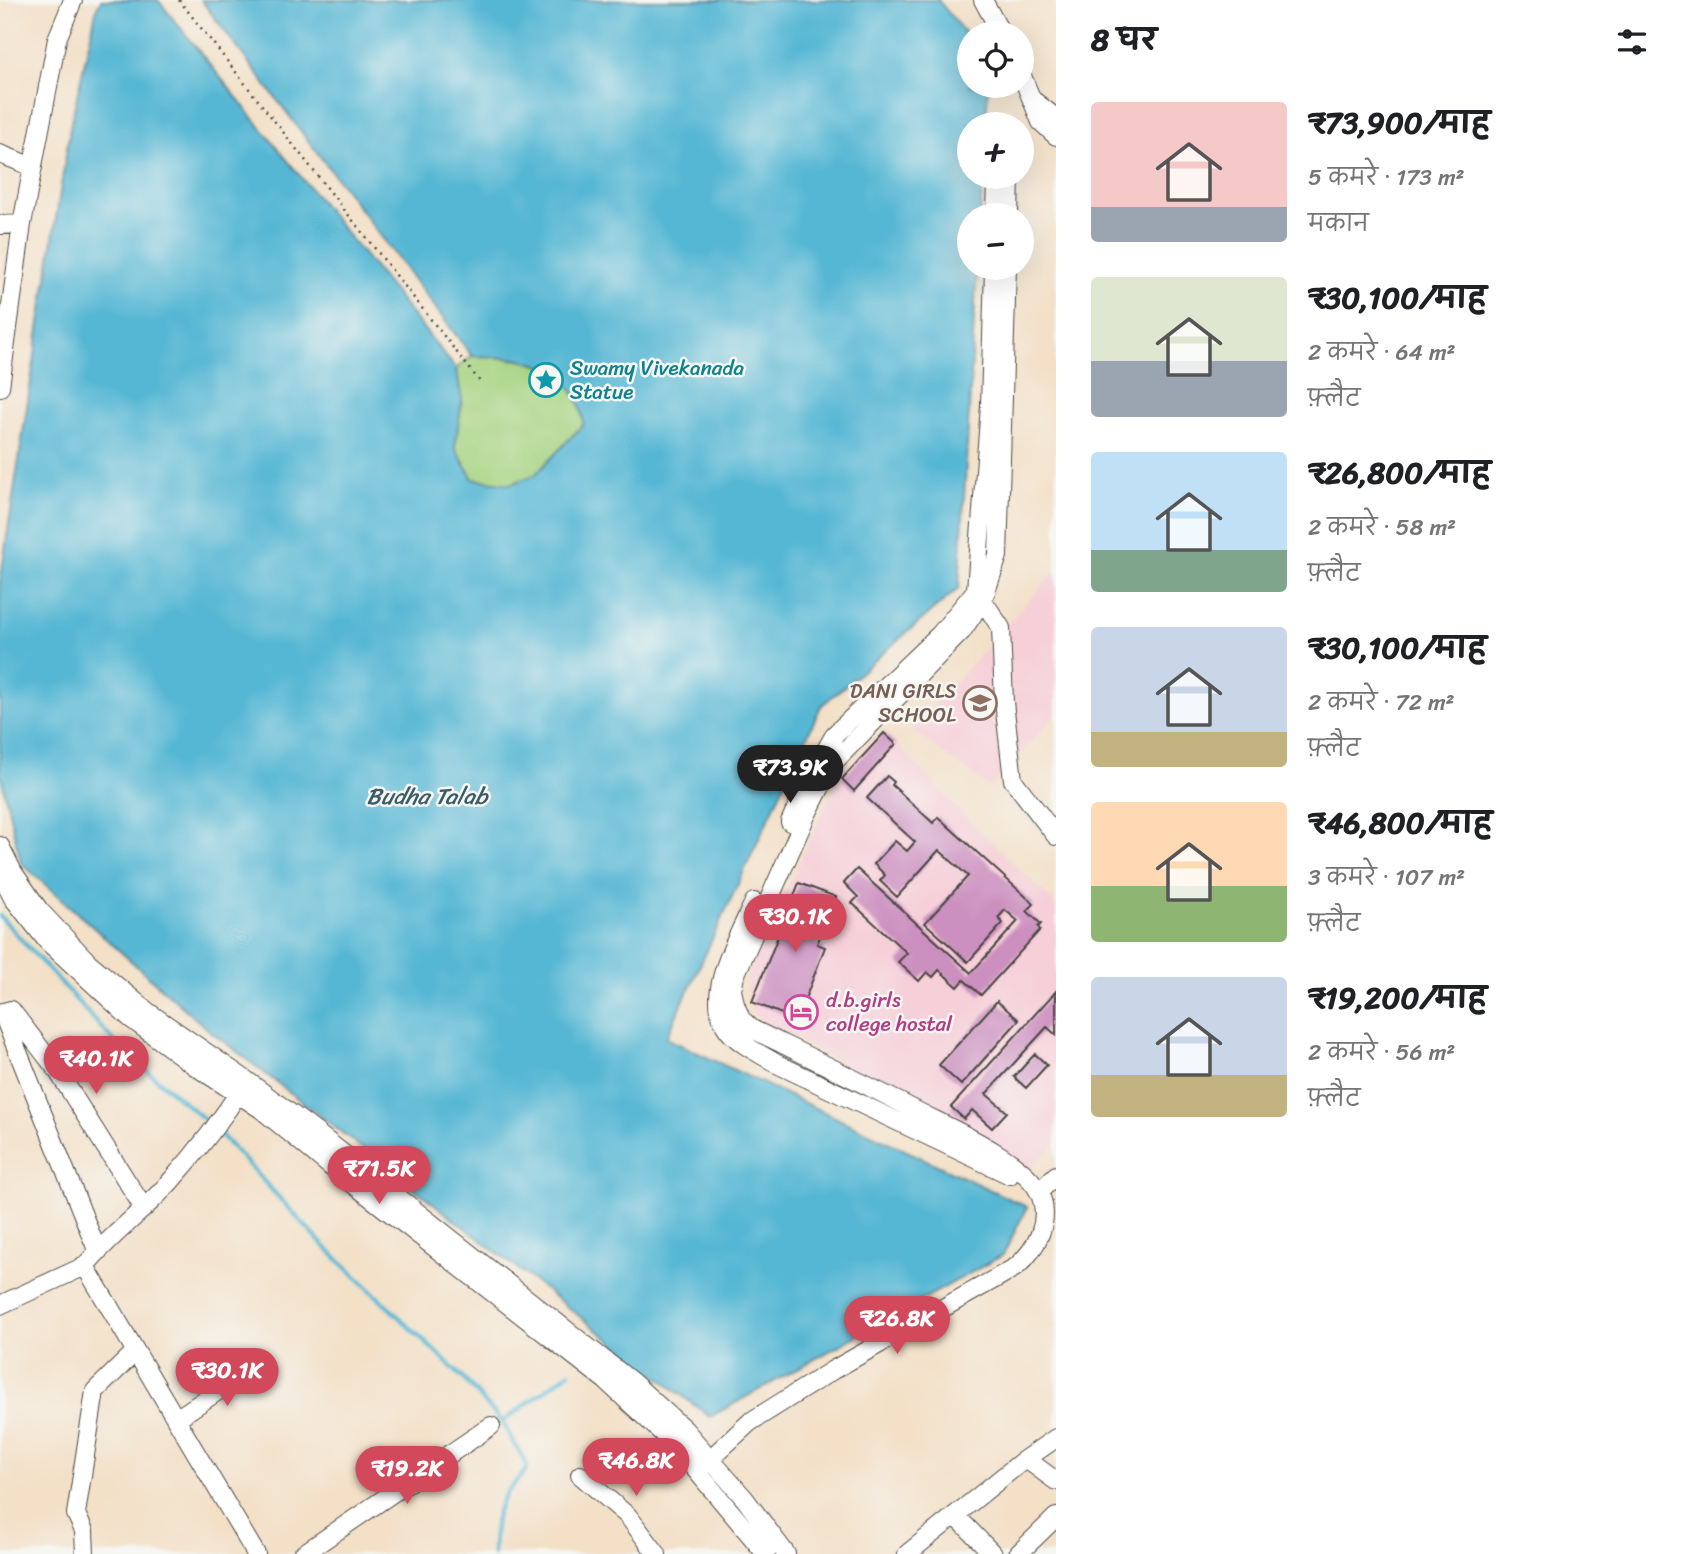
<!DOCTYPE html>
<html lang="hi">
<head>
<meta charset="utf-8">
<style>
  body { margin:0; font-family:Sriracha,"Playpen Sans Deva",sans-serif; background:#f2f2f2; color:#202124; height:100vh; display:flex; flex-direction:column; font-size:26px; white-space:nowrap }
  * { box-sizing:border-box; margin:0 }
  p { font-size:23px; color:#757577 }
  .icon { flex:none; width:38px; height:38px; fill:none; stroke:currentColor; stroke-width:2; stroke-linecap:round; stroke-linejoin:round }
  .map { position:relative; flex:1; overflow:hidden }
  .sheet { display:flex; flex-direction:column; background:#fff; width:630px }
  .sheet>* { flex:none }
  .tools { position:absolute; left:957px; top:21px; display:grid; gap:14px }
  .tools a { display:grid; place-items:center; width:77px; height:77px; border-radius:50%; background:#fff; box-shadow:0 7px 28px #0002; font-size:35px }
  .price { position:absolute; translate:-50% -60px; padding:0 16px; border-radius:24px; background:#d1495b; color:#fff; font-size:23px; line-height:46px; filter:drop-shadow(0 2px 4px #0008) }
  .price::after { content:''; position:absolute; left:50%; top:42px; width:21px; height:16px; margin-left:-10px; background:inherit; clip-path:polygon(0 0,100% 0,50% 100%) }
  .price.on { background:#222; color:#fff }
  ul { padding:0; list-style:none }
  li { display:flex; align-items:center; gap:21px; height:175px; padding:0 35px }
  li span { display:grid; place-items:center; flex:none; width:196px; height:140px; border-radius:7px; color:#555 }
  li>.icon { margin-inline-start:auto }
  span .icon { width:84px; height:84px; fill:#fffc; stroke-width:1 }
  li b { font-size:30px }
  h2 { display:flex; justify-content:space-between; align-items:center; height:84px; padding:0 35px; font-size:30px }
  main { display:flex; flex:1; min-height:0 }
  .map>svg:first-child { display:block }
  .built { fill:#f6cfd8 }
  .green { fill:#a6d380; stroke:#687f56; stroke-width:2 }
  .water { fill:#56b7d4; stroke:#407180; stroke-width:2 }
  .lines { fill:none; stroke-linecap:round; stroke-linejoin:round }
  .stream { stroke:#56b7d4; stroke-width:4.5 }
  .building { fill:#cc90c0 }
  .minor-casing { stroke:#494642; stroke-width:20 }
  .path { stroke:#494642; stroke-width:2.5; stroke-dasharray:2 5; stroke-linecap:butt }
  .minor { stroke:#fff; stroke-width:18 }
  .labels { text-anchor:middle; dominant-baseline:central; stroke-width:5; stroke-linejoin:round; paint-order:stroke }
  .culture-label { font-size:21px; fill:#0d838f; stroke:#f6f6f2; text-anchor:start }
  .education-label { font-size:21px; fill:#785e54; stroke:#f6f6f2; text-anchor:end }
  .hotel-label { font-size:21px; fill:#b23c85; stroke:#f6f6f2; text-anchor:start }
  .water-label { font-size:23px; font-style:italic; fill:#3a5c66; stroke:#f6f6f2 }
</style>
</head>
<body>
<main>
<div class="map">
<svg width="1056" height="1554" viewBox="0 0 1056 1554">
  <rect width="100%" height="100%" fill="#f6f6f2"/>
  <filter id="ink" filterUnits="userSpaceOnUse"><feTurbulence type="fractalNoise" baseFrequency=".0143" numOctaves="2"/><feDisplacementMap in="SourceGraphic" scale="14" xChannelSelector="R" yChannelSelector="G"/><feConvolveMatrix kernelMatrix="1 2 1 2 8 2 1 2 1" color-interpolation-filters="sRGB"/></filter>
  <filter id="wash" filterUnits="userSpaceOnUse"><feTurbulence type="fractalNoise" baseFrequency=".00686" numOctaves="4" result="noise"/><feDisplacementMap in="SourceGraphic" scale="28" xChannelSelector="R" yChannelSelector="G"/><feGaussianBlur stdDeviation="1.57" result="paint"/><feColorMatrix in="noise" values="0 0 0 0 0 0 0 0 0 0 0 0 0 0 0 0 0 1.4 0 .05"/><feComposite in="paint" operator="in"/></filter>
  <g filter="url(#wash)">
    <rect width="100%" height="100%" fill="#f3e0c7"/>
    <!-- built -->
    <path class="built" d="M1056,570V715L990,788L912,730Z
      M884,731L975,826L1056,904V1143L1031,1168L759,1019L749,1006L746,978L839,776Z"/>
    <!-- green -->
    <path class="green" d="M472,356C513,357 559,360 580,402C583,408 583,417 584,424L535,475L510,484L473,480L455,447L462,399L456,369Z"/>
    <!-- water -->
    <path class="water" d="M101,0H158L456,369L462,399L455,447L473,479L510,484L535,475L584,424C575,362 524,357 472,356L201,0H938L969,38L970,86H988L986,124H970V177H983L980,215H970V268H977L959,588L821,706L666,1038L1027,1207L1003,1255L710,1417L205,1027L21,863L0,773V582L70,128L97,7Z"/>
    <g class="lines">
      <!-- stream -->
      <path class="stream" d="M0,916L119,1047L204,1119
        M221,1135L321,1243L463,1378L502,1422L527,1466C524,1476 517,1480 510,1488C494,1508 494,1530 493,1554
        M502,1422L570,1372"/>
    </g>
    <g id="blocks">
      <!-- building -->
      <path class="building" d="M884,733L896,744L854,791L842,779Z
        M887,776L894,782L892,785L933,823L938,817L1034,904L1027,911L1041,924L1038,927L1040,930L981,995L964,980L958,987L939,970L933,977L927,972L919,981L898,962L907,953L852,903L858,897L844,883L857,869L971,973L1018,921L1005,910L998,918L1003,923L968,962L925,923L968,876L939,850L897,897L880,881L885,875L874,864L895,841L907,851L915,842L867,798Z
        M799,883L836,897L817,944L825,947L797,1020L752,1002Z
        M1056,991V1035L1047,1027L986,1094L1007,1112L992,1128L972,1110L964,1119L951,1107Z
        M997,1001L1019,1020L961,1085L939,1065Z
        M1035,1054L1047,1065L1026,1088L1014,1077Z"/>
    </g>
  </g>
  <g filter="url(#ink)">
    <use href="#blocks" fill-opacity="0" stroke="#494642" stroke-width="2"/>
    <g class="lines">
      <!-- minor casing -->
      <g class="minor-casing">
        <path id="minor" d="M983,0L1001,33
          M1022,76L1041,122L1056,136
          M1034,101L1056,118
          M0,154L33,167
          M996,215L997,177
          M1009,215L1010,177
          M0,225L22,224
          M0,387L22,224L57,39L73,0
          M978,593L1001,628L1004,702L1013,780L1056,836
          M790,822L810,778L835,734L940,634L976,590L990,405L994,268
          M0,846L13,872L39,910L89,963L148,1012L246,1080L317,1133L631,1381L685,1430L745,1499L786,1554
          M0,873L13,898L47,941L130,1018L195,1066L261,1109L330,1166L605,1380L675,1445L766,1554
          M754,902C739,936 702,995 728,1030C740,1045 761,1054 777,1064L1010,1175
          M2,1012L97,1250
          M0,1013L11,1010L57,1070L143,1207
          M245,1083C223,1118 198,1151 170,1182C143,1212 110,1235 85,1266L256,1554
          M1039,1192L1056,1175
          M0,1305L85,1266
          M176,1419L257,1365
          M1026,1459L1056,1481
          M697,1471L750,1422L833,1370L1016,1267C1037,1249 1052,1220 1039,1192C1023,1159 947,1127 915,1110C861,1082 807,1056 752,1029L741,1019L735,1004L732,990L735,976L806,816L833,763L962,631L983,600L998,556L1007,268
          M580,1475L628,1516L657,1554
          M955,1515L993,1554
          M85,1554L84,1531L76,1514L95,1391L135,1352
          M303,1554L491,1426
          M907,1554L1020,1463L1056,1438
          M1018,1554L1056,1517"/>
      </g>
      <!-- path -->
      <path class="path" d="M179,0L481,383"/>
      <!-- minor -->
      <use href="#minor" class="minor"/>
    </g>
  </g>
  <!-- icons -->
  <defs>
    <g id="sight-ring" transform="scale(1.75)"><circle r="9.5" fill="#f6f6f2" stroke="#0f9aa8" stroke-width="1.5"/><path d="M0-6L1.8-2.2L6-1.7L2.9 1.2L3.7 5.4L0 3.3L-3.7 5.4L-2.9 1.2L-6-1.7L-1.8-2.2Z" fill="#0f9aa8"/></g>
    <g id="school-ring" transform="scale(1.75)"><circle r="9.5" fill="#f6f6f2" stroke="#8d6e63" stroke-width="1.5"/><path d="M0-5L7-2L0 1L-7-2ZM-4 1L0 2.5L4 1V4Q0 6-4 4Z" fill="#8d6e63"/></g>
    <g id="hotel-ring" transform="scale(1.75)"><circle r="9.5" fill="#f6f6f2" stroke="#d1479c" stroke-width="1.5"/><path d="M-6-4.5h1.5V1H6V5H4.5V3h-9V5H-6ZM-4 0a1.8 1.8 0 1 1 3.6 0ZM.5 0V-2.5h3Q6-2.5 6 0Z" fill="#d1479c"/></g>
  </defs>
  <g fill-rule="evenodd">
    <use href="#sight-ring" x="546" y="380"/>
    <use href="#school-ring" x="980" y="703"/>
    <use href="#hotel-ring" x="801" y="1012"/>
  </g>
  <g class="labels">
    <!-- culture labels -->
    <g class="culture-label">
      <text x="570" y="368">Swamy Vivekanada<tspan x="570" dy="24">Statue</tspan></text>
    </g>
    <!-- education labels -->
    <g class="education-label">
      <text x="956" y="691">DANI GIRLS<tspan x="956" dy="24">SCHOOL</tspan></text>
    </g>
    <!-- hotel labels -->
    <g class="hotel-label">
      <text x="826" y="1000">d.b.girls<tspan x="826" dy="24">college hostal</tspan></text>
    </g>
    <!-- water labels -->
    <g class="water-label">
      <text x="427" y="796">Budha Talab</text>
    </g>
  </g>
</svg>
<div class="tools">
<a><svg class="icon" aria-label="locate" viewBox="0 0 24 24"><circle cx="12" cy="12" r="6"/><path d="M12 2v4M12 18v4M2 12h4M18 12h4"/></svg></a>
<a>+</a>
<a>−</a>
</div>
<b class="price on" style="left:790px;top:805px">₹73.9K</b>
<b class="price" style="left:795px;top:954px">₹30.1K</b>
<b class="price" style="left:96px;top:1096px">₹40.1K</b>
<b class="price" style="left:379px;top:1206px">₹71.5K</b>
<b class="price" style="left:897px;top:1356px">₹26.8K</b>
<b class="price" style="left:227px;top:1408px">₹30.1K</b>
<b class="price" style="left:636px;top:1498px">₹46.8K</b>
<b class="price" style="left:407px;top:1506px">₹19.2K</b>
</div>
<section class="sheet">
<h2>8 घर<svg class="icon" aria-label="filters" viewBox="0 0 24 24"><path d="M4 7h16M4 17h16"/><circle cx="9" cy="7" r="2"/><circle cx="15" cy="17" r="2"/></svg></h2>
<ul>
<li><span style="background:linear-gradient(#f6c9c9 75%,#9aa5b1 0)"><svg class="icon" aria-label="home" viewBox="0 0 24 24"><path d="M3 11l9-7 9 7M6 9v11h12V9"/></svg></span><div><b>₹73,900/माह</b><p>5 कमरे · 173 m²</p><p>मकान</p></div></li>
<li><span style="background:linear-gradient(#dfe7d0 60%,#9aa5b1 0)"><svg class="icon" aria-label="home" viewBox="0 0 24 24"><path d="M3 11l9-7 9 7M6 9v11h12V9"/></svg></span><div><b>₹30,100/माह</b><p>2 कमरे · 64 m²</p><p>फ़्लैट</p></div></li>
<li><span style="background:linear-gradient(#bfe0f5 70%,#7fa58c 0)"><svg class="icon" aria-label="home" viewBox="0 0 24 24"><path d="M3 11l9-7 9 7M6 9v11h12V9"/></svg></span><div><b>₹26,800/माह</b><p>2 कमरे · 58 m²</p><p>फ़्लैट</p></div></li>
<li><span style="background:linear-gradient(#c9d6e8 75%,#c2b280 0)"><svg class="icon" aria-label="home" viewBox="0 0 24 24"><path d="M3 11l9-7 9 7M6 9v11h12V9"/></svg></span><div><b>₹30,100/माह</b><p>2 कमरे · 72 m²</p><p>फ़्लैट</p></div></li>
<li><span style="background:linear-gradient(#ffd9b3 60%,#8fb573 0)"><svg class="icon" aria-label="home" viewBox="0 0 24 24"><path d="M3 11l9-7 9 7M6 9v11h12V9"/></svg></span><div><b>₹46,800/माह</b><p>3 कमरे · 107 m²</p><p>फ़्लैट</p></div></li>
<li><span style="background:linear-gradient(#c9d6e8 70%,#c2b280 0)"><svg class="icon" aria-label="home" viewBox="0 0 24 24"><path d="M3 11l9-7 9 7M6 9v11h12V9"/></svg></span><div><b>₹19,200/माह</b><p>2 कमरे · 56 m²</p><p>फ़्लैट</p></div></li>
</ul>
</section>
</main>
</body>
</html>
